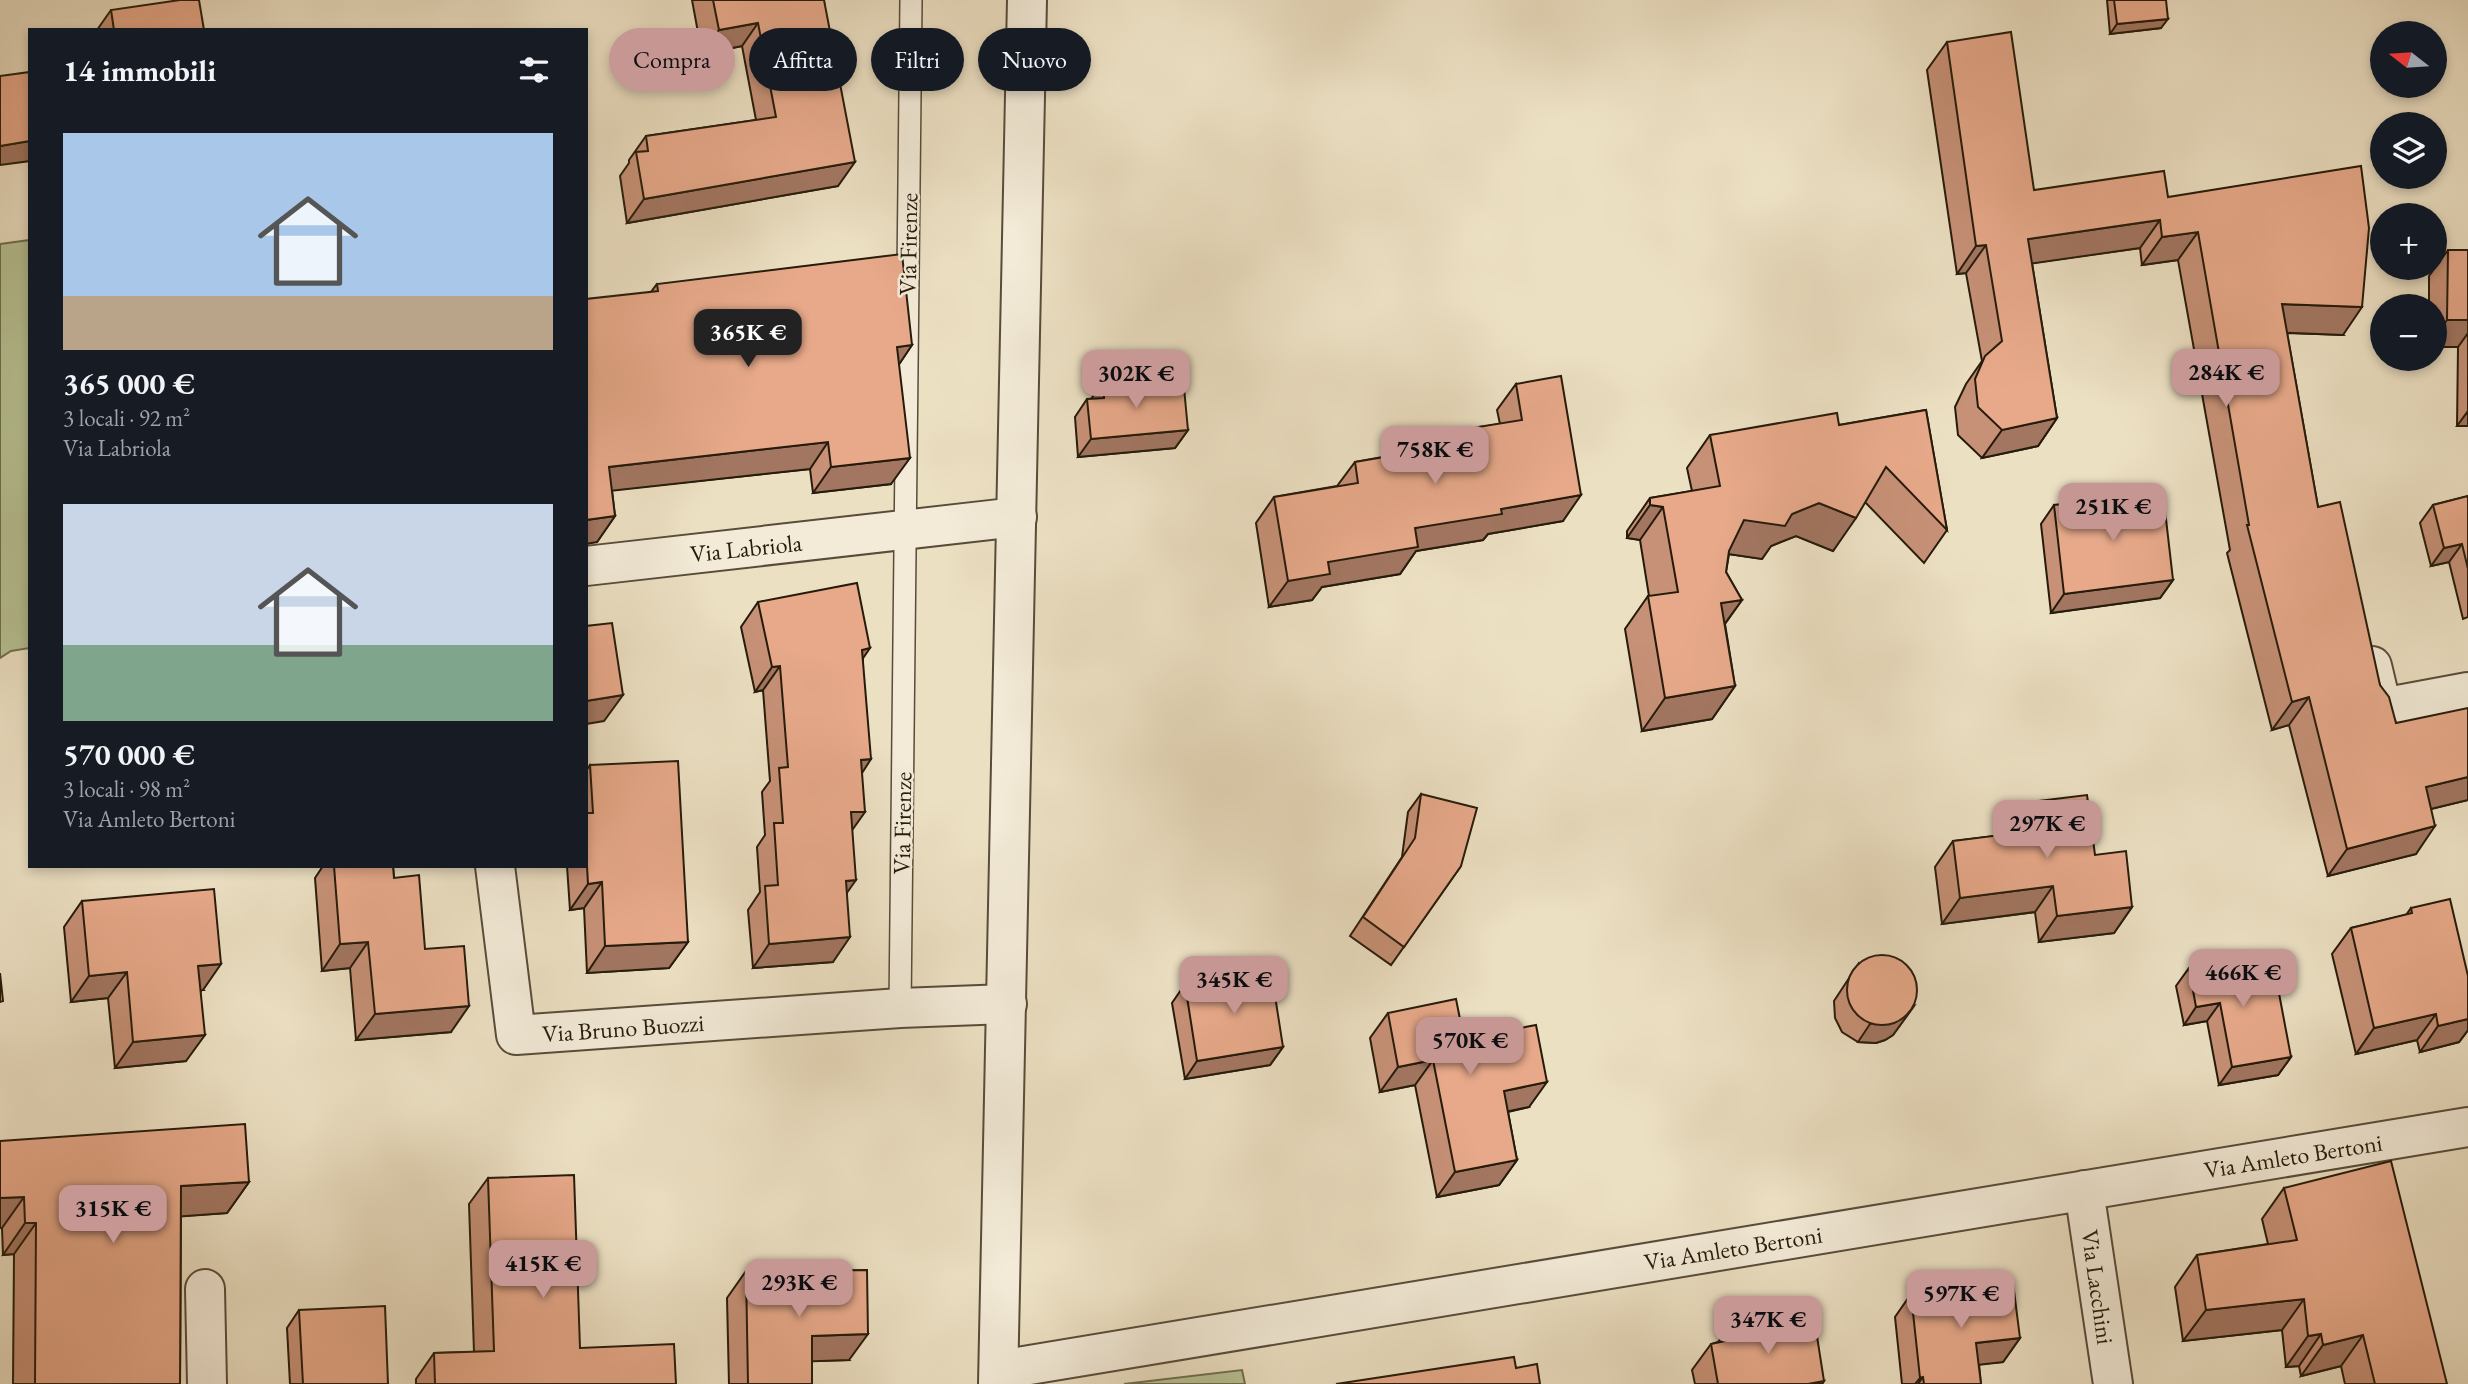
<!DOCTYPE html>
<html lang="it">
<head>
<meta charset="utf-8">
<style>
  body { margin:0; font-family:"EB Garamond",serif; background:#20242c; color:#f1f3f6; height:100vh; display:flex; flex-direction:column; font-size:26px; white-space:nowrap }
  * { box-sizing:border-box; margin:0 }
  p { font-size:23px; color:#9ea1a6 }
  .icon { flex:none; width:38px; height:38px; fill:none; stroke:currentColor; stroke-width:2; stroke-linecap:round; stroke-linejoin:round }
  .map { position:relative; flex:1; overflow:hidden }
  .details { position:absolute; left:28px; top:28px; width:560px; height:840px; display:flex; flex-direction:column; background:#171b24; border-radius:0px; box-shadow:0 4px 10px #0003 }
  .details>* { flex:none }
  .guide { position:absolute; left:609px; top:28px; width:665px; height:63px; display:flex; gap:14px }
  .needle { width:46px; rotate:287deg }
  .tools { position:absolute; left:2370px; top:21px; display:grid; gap:14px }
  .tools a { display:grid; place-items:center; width:77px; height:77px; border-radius:50%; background:#171b24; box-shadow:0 4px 10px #0003; font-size:35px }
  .price { position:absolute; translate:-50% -60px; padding:0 16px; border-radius:14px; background:#c59692; color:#111; font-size:23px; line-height:46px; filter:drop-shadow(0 2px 4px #0008) }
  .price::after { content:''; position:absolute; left:50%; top:42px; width:21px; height:16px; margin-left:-10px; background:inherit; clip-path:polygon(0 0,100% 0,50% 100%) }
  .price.selected { background:#222; color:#fff }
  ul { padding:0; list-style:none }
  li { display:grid; align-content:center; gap:14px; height:371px; padding:0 35px }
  li span { display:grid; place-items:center; height:217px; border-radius:0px; color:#555 }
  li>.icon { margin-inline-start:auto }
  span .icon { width:126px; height:126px; fill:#fffc; stroke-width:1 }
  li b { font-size:30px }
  h2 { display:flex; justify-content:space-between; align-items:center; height:84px; padding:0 35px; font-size:30px }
  .tag { padding:0 24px; border-radius:32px; background:#171b24; box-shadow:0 4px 10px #0003; font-size:24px; line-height:63px }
  .tag.selected { background:#c59692; color:#111 }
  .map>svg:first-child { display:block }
  .park { fill:#b7c294; stroke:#6e6e50; stroke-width:2 }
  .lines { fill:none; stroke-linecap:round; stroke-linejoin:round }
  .service-casing { stroke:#584c39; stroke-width:24 }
  .minor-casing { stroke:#584c39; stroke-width:42 }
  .tertiary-casing { stroke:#584c39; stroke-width:42 }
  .service { stroke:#f3ebd8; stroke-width:21 }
  .minor { stroke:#f3ebd8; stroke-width:38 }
  .tertiary { stroke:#f3ebd8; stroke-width:38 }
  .wall { fill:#c79177; stroke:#261b0b; stroke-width:2 }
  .shaded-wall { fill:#a27661; stroke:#261b0b; stroke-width:2 }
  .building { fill:#e7a98a; stroke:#261b0b; stroke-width:2 }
  .labels { text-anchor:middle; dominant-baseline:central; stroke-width:5; stroke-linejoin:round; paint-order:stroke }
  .street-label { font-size:24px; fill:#261b0b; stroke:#f3ebd8 }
</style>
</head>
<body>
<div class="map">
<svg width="2468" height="1384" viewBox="0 0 2468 1384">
  <rect width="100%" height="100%" fill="#ece0c3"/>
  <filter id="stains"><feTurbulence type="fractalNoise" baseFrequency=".00286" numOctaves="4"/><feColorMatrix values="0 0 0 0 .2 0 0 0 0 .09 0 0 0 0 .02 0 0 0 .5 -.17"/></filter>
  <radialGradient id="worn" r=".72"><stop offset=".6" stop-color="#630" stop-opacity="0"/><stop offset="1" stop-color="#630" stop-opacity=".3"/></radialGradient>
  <!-- park -->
  <path class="park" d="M30,240V648L11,651L0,658V244Z
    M1242,1370L1245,1384H1124Z"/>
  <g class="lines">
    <!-- service casing -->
    <g class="service-casing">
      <path id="service" d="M900,1008L911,0"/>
    </g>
    <!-- minor casing -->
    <g class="minor-casing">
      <path id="minor" d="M586,566L1017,517
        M2372,666L2382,708L2468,692
        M495,866L516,1035L900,1008L1007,1004
        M2084,1190L2113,1384
        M205,1289L207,1384
        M999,1370L2468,1127"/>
    </g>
    <!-- tertiary casing -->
    <g class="tertiary-casing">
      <path id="tertiary" d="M998,1384L1027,0"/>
    </g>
    <!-- service -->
    <use href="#service" class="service"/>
    <!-- minor -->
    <use href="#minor" class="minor"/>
    <!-- tertiary -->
    <use href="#tertiary" class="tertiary"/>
  </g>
  <!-- wall -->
  <path class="wall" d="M692,0H824L838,186L627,223L620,176L629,163V160L646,136L756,120L742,46L702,54Z
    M2107,0H2166L2161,28L2110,34Z
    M111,10L204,30H97Z
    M1947,42L2034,190L2168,197L2343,335L2287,333L2318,507L2380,685L2396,723L2468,800L2431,809L2416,854L2328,876L2289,725L2272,730L2227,553L2230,550L2178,260L2142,265L2140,248L2032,263L2057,418L2038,446L1982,458L1958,435L1955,407L1966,384L1982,361L1966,273L1957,274L1927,70Z
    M2448,250H2468V426H2457L2458,347H2434V306H2429V276Z
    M657,284L912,345L899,364L891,484L813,493L810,469L612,490L615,516L597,542L651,292Z
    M1103,382L1149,391L1188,430L1175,448L1078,457L1075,417L1087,399H1091Z
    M1516,384L1563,521L1488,534L1483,540L1416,551L1400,574L1322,587L1312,600L1269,607L1256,523L1274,497L1337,486L1355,462L1417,451L1428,435L1500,424L1497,410Z
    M1926,410L1947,530L1924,563L1865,502L1833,551L1796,536L1771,546L1762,559L1729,554L1726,572L1742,600L1725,624L1735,686L1712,719L1642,731L1625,629L1648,596H1649L1640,540L1627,538V531L1650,498L1692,491L1687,468L1710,435L1839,425Z
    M2468,496V617L2463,619L2449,562L2431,566L2420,523L2433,505Z
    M2054,505L2173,580L2160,598L2051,613L2041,524Z
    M758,602L863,658L862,774L852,829L847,893L833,962L753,968L748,910L760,892L757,847L765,835L762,792L770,781L763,690L755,692L741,627Z
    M590,765L688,942L669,968L587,973L584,908L570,910L567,866H586V771Z
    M1421,794L1461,866L1391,965L1350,936L1402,857L1408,812Z
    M2013,804L2132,907L2114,933L2039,942L2035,912L1942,924L1935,867L1953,841L1995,836V830Z
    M323,866H393L394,878L425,949L451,1032L356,1040L350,968L322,971L315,878Z
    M82,901L203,990H201L186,1061L115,1068L108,998L71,1002L64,927Z
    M2411,908L2468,976V1030L2459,1042L2420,1052L2417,1040L2356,1054L2332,954L2351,928L2406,915Z
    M1859,963L1914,1006L1893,1035L1885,1040L1876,1043L1858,1042L1842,1032L1835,1018L1834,1001Z
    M2189,968L2260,991L2291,1057L2278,1075L2219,1085L2207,1021L2184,1025L2176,986Z
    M1185,984L1283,1047L1270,1065L1185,1079L1172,1003Z
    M1388,1013L1464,1039L1529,1107L1508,1112L1517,1160L1499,1185L1437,1197L1415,1085L1380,1092L1370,1038Z
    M0,1141L249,1182L227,1213L181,1216L180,1384H13L14,1254L3,1255L2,1228H0Z
    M488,1178L580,1348L676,1384H416V1379L434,1353L474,1352L469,1204Z
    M2284,1188L2447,1384H2345L2341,1366L2301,1376L2299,1366L2286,1367L2282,1330L2183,1341L2175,1287L2197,1255L2268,1244L2262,1219Z
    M746,1271L849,1360L812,1361V1384H729L727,1298Z
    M1911,1294L2020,1338L2003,1362L1979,1364L1981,1384H1902L1895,1317Z
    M299,1310L388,1384H290L287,1328Z
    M1728,1329L1787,1335L1824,1381L1822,1384H1695L1692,1370L1711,1344L1718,1342Z"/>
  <!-- shaded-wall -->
  <path class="shaded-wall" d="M2168,19L2161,28L2110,34L2117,24Z
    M758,23L742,46L702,54L719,30Z
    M30,141V161L0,165V146Z
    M855,162L838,186L627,223L644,199Z
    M2160,220L2140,248L2008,267L2028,239Z
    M2198,232L2178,260L2142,265L2162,237Z
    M1986,245L1966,273L1957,274L1976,246Z
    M2282,304L2362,307L2343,335L2263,332Z
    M2447,320H2468V333L2458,347H2434V338Z
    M912,345L894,372L897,347Z
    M2468,411V426H2457Z
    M2057,418L2038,446L1982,458L2002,430Z
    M1188,430L1175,448L1078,457L1091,439Z
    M828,442L810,469L591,493L609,467Z
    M910,458L891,484L813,493L831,467Z
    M1581,495L1563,521L1488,534L1483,540L1416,551L1400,574L1322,587L1312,600L1269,607L1288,581L1328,562L1415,528L1501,509Z
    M1819,503L1856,518L1833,551L1796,536L1771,546L1762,559L1721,553L1744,520L1792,514Z
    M1650,505L1663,507L1640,540L1627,538Z
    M615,516L597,542L586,544V520Z
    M2462,544L2449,562L2431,566L2444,548Z
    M2173,580L2160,598L2051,613L2064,594Z
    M1742,600L1718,633L1721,603Z
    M870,648L853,673L862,650Z
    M780,666L763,690L755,692L772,667Z
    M1735,686L1712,719L1642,731L1665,698Z
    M623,695L604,721L586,724V701Z
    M2309,697L2289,725L2272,730L2292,702Z
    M871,759L855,784L861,760Z
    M2468,777V800L2406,815L2426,787Z
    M851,812H865L848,836Z
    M2435,826L2416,854L2328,876L2347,849Z
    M856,880L839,904L846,881Z
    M602,882L584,908L570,910L588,884Z
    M2053,886L2035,912L1942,924L1960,898Z
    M2132,907L2114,933L2039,942L2057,916Z
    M850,937L833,962L753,968L769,944Z
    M368,942L350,968L322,971L340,944Z
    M688,942L669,968L587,973L605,946Z
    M221,964L203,990L180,992L198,966Z
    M127,972L108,998L71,1002L89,976Z
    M2220,1003L2207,1021L2184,1025L2196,1007Z
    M469,1006L451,1032L356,1040L375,1014Z
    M1914,1006L1893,1035L1885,1040L1876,1043L1858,1042L1870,1024Z
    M2436,1014L2417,1040L2356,1054L2374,1028Z
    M2468,1019V1030L2459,1042L2420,1052L2438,1026Z
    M205,1035L186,1061L115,1068L133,1042Z
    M1283,1047L1270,1065L1185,1079L1197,1061Z
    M2291,1057L2278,1075L2219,1085L2232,1067Z
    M1433,1060L1415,1085L1380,1092L1398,1067Z
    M1547,1082L1529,1107L1486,1116L1504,1091Z
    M1517,1160L1499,1185L1437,1197L1455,1172Z
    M249,1182L227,1213L159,1218L181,1186Z
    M24,1197L2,1228H0V1198Z
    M25,1223H36L14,1254L3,1255Z
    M2304,1299L2282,1330L2183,1341L2206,1310Z
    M868,1334L849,1360L793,1362L812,1336Z
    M2321,1334L2299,1366L2286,1367L2308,1336Z
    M2363,1335L2341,1366L2301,1376L2323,1345Z
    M2020,1338L2003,1362L1960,1367L1976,1343Z
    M1923,1377L1918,1384H1915L1920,1378Z
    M1824,1381L1822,1384H1808Z"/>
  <!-- building -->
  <path class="building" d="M180,0H199L204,30H114L111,10Z
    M713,0H824L855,162L644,199L636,152L648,151L646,136L776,117L758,23L719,30Z
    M2114,0H2166L2168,19L2117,24Z
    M2011,32L2034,190L2164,171L2168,197L2361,166L2369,228L2362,307L2282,304L2318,507L2340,502L2380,685L2389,697L2396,723L2468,708V777L2426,787L2435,826L2347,849L2309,697L2292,702L2247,525H2249L2198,232L2162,237L2160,220L2028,239L2057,418L2002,430L1978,407L1975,379L1985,356L2002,341L1986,245L1976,246L1947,42Z
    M30,72V141L0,146V76Z
    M2448,250H2468V320H2447Z
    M902,254L912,345L897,347L910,458L831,467L828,442L609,467L615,516L586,520V299L658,291L657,284Z
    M1561,376L1581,495L1501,509L1502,514L1415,528L1418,547L1328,562L1330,574L1288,581L1274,497L1358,483L1355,462L1431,449L1428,435L1522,420L1516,384Z
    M1147,377L1149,391L1184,388L1188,430L1091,439L1087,399L1104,398L1103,382Z
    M1926,410L1947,530L1886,467L1856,518L1819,503L1792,514L1785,526L1744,520L1729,551L1726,572L1742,600L1721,603L1735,686L1665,698L1648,596L1678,592L1663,507L1650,505V498L1720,486L1710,435L1837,413L1839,425Z
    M2163,493L2173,580L2064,594L2054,505Z
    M2468,496V569L2462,544L2444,548L2433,505Z
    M857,583L870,648L862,650L871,759L861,760L865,812H851L856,880L846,881L850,937L769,944L765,886L778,885L774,823H783L779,768L788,767L780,666L772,667L758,602Z
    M612,623L623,695L586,701V626Z
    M678,761L688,942L605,946L602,882L588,884L586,848V813H593L590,765Z
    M1421,794L1477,808L1461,866L1404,947L1363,917L1415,838Z
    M2087,795L2095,855L2126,851L2132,907L2057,916L2053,886L1960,898L1953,841L2017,833L2013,804Z
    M334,866H393L394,878L419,875L425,949L464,946L469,1006L375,1014L368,942L340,944Z
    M214,889L221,964L198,966L205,1035L133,1042L127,972L89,976L82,901Z
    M2450,899L2468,976V1019L2438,1026L2436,1014L2374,1028L2351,928L2412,913L2411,908Z
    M2253,952L2260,991L2278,988L2291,1057L2232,1067L2220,1003L2196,1007L2189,968Z
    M1847 990a35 35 0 1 1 70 0a35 35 0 1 1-70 0Z
    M1271,970L1283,1047L1197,1061L1185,984Z
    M0,973L3,1001L0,1002Z
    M1456,999L1464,1039L1536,1025L1547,1082L1504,1091L1517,1160L1455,1172L1433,1060L1398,1067L1388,1013Z
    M245,1124L249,1182L181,1186L180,1384H35L36,1223H25L24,1197L0,1198V1141Z
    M2391,1161L2447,1384H2375L2363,1335L2323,1345L2321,1334L2308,1336L2304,1299L2206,1310L2197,1255L2297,1240L2284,1188Z
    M574,1175L580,1348L674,1344L676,1384H435L434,1353L494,1351L488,1178Z
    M867,1270L868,1334L812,1336V1384H748L746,1271Z
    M2013,1283L2020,1338L1976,1343L1981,1384H1924L1923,1377L1920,1378L1911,1294Z
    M385,1306L388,1384H303L299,1310Z
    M1785,1319L1787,1335L1816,1330L1824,1381L1808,1384H1718L1711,1344L1730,1340L1728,1329Z
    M1514,1357L1516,1368L1537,1364L1540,1384H1336Z"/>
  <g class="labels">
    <!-- street labels -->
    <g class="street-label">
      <text transform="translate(908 244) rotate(-89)">Via Firenze</text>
      <text transform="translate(746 548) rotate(-6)">Via Labriola</text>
      <text transform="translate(902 823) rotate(-89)">Via Firenze</text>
      <text transform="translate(623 1028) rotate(-4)">Via Bruno Buozzi</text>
      <text transform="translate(2293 1156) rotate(-9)">Via Amleto Bertoni</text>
      <text transform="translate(1733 1248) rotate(-9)">Via Amleto Bertoni</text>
      <text transform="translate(2098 1287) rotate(82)">Via Lacchini</text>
    </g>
  </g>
  <rect width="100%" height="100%" filter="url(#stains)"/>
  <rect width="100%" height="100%" fill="url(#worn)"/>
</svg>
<div class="tools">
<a><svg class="needle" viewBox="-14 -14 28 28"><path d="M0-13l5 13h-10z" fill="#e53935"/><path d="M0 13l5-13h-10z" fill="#9ea1a6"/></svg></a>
<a><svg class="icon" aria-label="layers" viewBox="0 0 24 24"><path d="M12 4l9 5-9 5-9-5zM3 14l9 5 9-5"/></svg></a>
<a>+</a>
<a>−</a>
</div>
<b class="price selected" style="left:748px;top:369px">365K €</b>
<b class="price" style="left:2226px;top:409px">284K €</b>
<b class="price" style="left:1136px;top:410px">302K €</b>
<b class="price" style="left:1435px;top:486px">758K €</b>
<b class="price" style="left:2113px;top:543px">251K €</b>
<b class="price" style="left:2047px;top:860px">297K €</b>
<b class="price" style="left:2243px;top:1009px">466K €</b>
<b class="price" style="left:1234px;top:1016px">345K €</b>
<b class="price" style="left:1470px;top:1077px">570K €</b>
<b class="price" style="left:113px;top:1245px">315K €</b>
<b class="price" style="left:543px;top:1300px">415K €</b>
<b class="price" style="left:799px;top:1319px">293K €</b>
<b class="price" style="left:1961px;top:1330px">597K €</b>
<b class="price" style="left:1768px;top:1356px">347K €</b>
<div class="guide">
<a class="tag selected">Compra</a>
<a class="tag">Affitta</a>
<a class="tag">Filtri</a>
<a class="tag">Nuovo</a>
</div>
<section class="details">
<h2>14 immobili<svg class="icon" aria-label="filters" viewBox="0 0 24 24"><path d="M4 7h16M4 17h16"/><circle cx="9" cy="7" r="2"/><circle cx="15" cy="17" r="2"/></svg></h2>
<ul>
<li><span style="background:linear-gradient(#a9c7e8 75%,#b9a48a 0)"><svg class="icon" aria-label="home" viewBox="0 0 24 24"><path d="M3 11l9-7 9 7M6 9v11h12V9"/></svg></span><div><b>365 000 €</b><p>3 locali · 92 m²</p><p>Via Labriola</p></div></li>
<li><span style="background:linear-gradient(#c9d6e8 65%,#7fa58c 0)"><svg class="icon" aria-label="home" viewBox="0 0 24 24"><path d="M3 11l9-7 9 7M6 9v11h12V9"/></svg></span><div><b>570 000 €</b><p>3 locali · 98 m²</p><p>Via Amleto Bertoni</p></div></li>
</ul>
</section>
</div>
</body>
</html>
